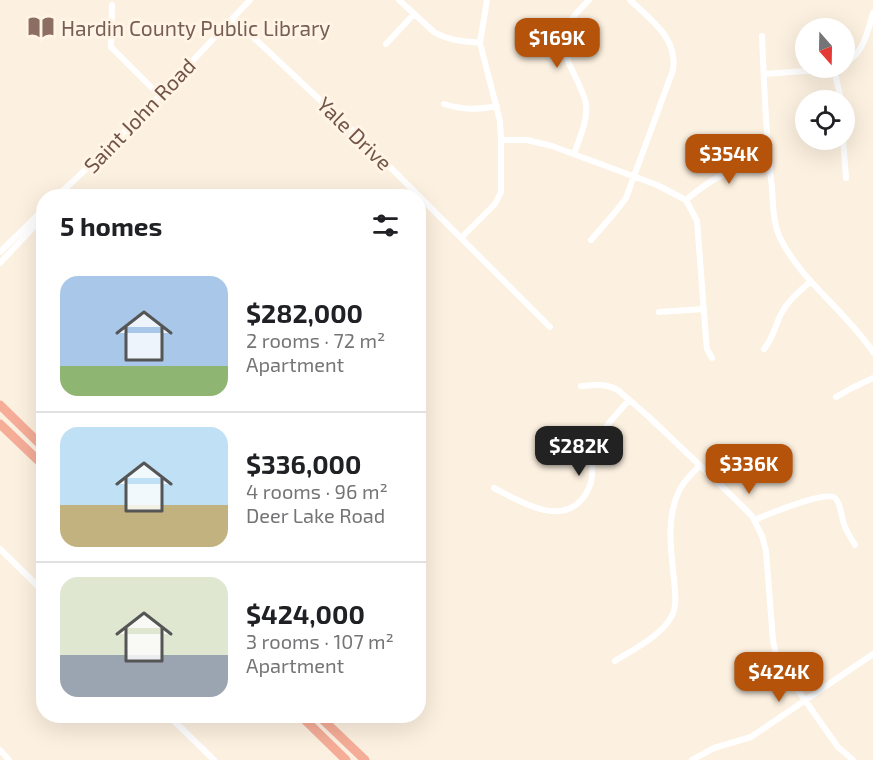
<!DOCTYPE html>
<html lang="en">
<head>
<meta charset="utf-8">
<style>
  body { margin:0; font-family:"Exo 2",sans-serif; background:#f2f2f2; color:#202124; height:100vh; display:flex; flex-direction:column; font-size:22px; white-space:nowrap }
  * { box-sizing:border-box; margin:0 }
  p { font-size:20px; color:#757577 }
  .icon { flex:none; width:33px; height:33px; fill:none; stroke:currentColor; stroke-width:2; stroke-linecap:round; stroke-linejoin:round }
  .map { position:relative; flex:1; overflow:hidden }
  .sheet { position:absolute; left:36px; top:189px; width:390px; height:534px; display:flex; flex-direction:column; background:#fff; border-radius:24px; box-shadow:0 6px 24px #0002 }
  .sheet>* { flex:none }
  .needle { width:39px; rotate:160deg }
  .controls { position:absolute; left:795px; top:18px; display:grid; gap:12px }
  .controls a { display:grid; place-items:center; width:60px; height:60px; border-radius:50%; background:#fff; box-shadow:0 6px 24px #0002; font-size:30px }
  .price { position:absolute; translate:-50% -51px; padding:0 14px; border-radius:12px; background:#b45309; color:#fff; font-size:20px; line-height:39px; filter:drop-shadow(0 2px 3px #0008) }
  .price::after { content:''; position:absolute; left:50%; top:36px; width:18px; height:14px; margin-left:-9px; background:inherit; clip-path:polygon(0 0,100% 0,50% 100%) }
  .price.active { background:#222; color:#fff }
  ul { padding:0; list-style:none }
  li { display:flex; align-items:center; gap:18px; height:150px; padding:0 24px }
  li+li { border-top:2px solid #e0e0e0 }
  li span { display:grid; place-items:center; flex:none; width:168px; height:120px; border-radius:18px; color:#555 }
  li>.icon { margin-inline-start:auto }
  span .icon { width:72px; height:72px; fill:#fffc; stroke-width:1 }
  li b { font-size:26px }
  h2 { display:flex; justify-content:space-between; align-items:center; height:72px; padding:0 24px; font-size:26px }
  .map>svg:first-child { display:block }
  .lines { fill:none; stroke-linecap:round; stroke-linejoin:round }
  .minor { stroke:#fff; stroke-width:6 }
  .highway { stroke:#f5ad98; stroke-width:9 }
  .labels { text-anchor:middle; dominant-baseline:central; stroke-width:6; stroke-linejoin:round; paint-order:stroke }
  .education-label { font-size:21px; fill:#785e54; stroke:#fff4e6; text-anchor:start }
  .street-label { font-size:21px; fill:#725548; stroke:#fff4e6 }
</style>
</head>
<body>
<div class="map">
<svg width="873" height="760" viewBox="0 0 873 760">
  <rect width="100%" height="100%" fill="#fcf0e0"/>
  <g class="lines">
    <!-- minor -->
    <path class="minor" d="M399,0L434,32C449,41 464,41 480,43
      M112,5L111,47L159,95
      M233,18L372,149L550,327
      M762,36C764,87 766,138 772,188C773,205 773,222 780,238C802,282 846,311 873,352
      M386,44L414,14
      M844,64C864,53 867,33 873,13
      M834,69L841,100
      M764,74L834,69L838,68
      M444,104C464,110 476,110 497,106
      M501,140H527L552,146L657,185L686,200L697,221L706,339L707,349L712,358
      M843,140L846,178
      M574,154C579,139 588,121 586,104C584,94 579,84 574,74C556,39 563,26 589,0
      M57,196C125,135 187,66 250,0
      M686,200C717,174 729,169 769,166
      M461,238L495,204L501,192V140L500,121L480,43L487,0
      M591,240L617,210L626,198L673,70C678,38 651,20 630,0
      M0,252L44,209
      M0,263L44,216
      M659,312L704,309
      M764,349C773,339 775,326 781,314C788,300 800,291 811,281
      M581,386C595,385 607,383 619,391L649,417L732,496L752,516L762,536L766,551L773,641L776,655L785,672L838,747L853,760
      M836,397L850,389L873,378
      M494,488C519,501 560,527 583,498C587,493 589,488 591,482C594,468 590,454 597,441C604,426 618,413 629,400
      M754,520C767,515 825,490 835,498C841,503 841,516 844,524C846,531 851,538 855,545
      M0,549L44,592
      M615,661C632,650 659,637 670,619C678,607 675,593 674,579C671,551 666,517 679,491C683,482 692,474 699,466
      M169,716L214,760
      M0,750L9,760
      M692,760L714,748L751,737L873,654"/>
    <!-- highway -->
    <path class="highway" d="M0,405L44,448
      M0,424L44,466
      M301,716L346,760
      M319,716L365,760"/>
  </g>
  <!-- icons -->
  <defs>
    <g id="library-bare" transform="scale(2.07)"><path d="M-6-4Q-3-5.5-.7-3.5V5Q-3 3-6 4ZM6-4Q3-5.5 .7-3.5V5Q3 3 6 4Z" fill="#8d6e63" stroke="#fff4e6" stroke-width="2.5" paint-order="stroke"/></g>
  </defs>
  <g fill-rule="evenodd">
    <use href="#library-bare" x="41" y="27"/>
  </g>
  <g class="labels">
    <!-- education labels -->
    <g class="education-label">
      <text x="61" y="27">Hardin County Public Library</text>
    </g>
    <!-- street labels -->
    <g class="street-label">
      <text transform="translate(139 115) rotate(-46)">Saint John Road</text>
      <text transform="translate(355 133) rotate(44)">Yale Drive</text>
    </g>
  </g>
</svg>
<div class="controls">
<a><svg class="needle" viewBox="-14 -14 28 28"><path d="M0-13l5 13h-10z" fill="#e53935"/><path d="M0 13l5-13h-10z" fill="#757577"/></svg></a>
<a><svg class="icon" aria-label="locate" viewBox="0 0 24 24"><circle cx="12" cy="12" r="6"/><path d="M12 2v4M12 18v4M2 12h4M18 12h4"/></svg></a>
</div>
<b class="price" style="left:557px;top:69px">$169K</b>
<b class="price" style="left:729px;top:185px">$354K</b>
<b class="price active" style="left:579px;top:477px">$282K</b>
<b class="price" style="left:749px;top:495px">$336K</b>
<b class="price" style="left:779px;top:703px">$424K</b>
<section class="sheet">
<h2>5 homes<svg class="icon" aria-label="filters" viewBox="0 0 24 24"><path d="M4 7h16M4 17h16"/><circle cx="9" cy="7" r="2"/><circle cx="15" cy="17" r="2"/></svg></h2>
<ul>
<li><span style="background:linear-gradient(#a9c7e8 75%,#8fb573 0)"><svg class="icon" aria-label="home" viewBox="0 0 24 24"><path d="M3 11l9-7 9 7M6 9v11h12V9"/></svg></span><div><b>$282,000</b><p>2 rooms · 72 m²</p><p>Apartment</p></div></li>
<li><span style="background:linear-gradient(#bfe0f5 65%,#c2b280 0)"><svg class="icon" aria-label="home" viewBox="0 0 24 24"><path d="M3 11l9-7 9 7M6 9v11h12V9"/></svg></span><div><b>$336,000</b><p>4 rooms · 96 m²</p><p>Deer Lake Road</p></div></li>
<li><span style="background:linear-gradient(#dfe7d0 65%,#9aa5b1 0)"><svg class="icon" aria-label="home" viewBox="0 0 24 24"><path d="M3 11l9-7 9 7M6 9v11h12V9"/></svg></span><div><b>$424,000</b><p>3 rooms · 107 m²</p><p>Apartment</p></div></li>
</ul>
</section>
</div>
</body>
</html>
